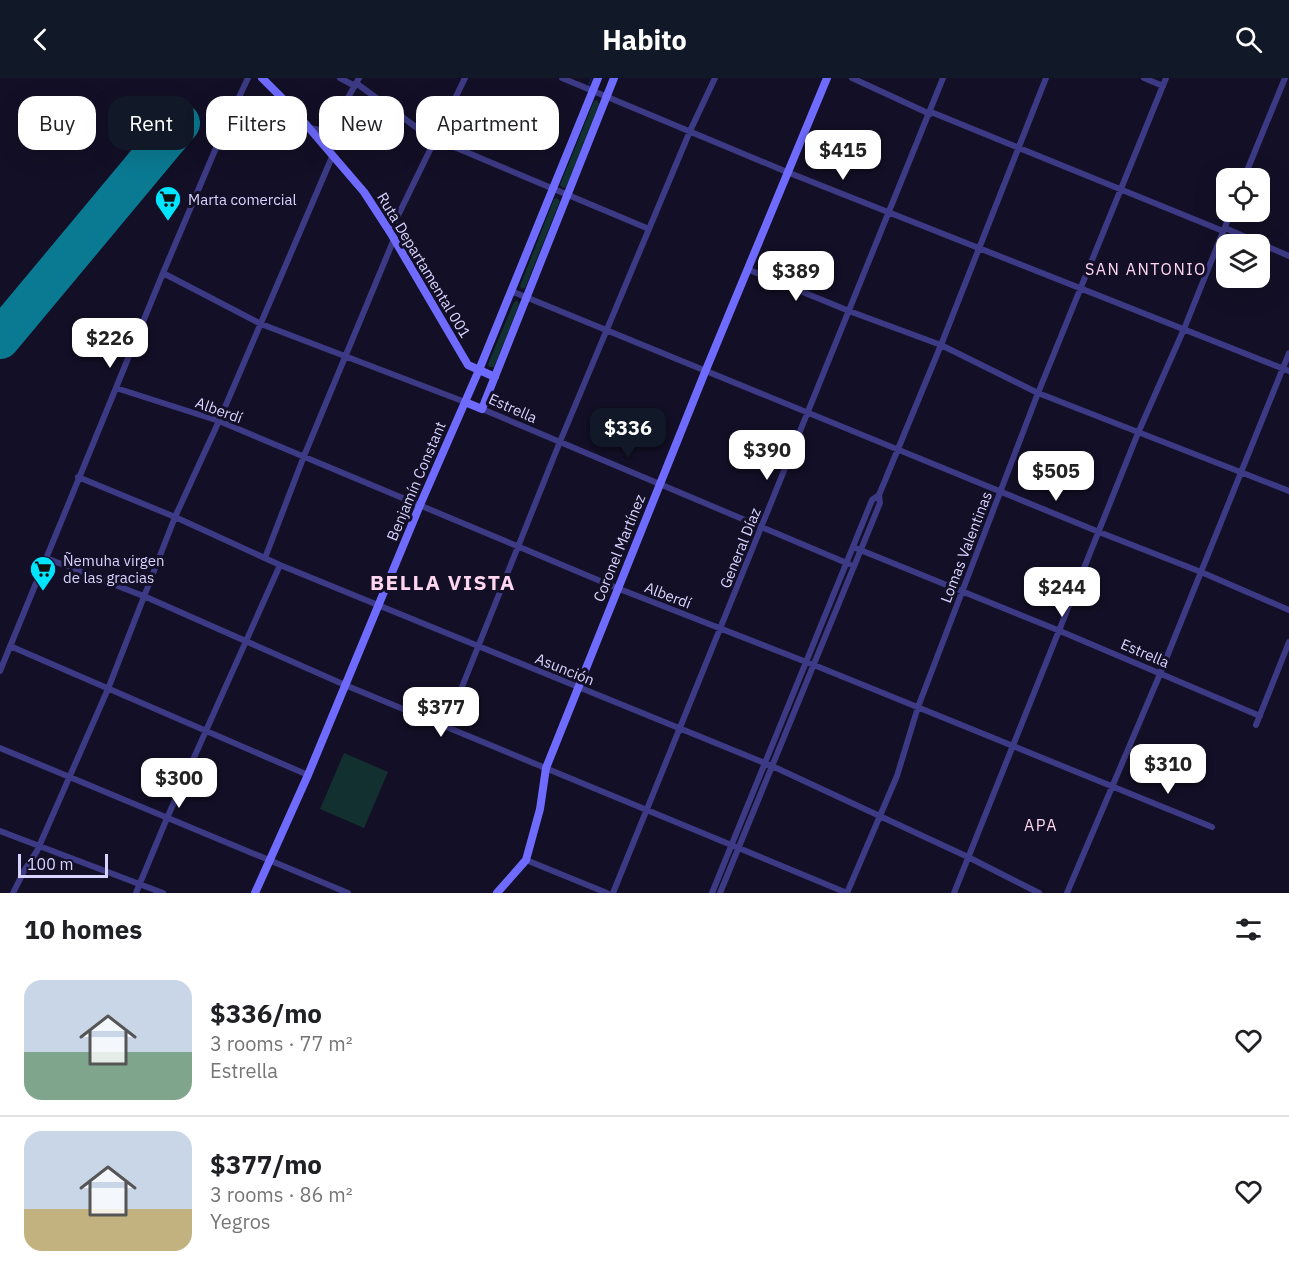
<!DOCTYPE html>
<html lang="en">
<head>
<meta charset="utf-8">
<style>
  body { margin:0; font-family:"IBM Plex Sans",sans-serif; background:#f2f2f2; color:#202124; height:100vh; display:flex; flex-direction:column; font-size:22px; white-space:nowrap }
  * { box-sizing:border-box; margin:0 }
  p { font-size:20px; color:#757577 }
  .icon { flex:none; width:33px; height:33px; fill:none; stroke:currentColor; stroke-width:2; stroke-linecap:round; stroke-linejoin:round }
  .map { position:relative; height:815px; overflow:hidden }
  .side { display:flex; flex-direction:column; background:#fff; flex:1 }
  .side>* { flex:none }
  .hud { position:absolute; left:18px; top:18px; width:600px; height:54px; display:flex; gap:12px }
  .tools { position:absolute; left:1216px; top:90px; display:grid; gap:12px }
  .tools a { display:grid; place-items:center; width:54px; height:54px; border-radius:12px; background:#fff; box-shadow:0 6px 24px #0002; font-size:30px }
  .scale { position:absolute; left:18px; bottom:15px; width:90px; box-sizing:border-box; padding-left:6px; border:3px solid #d9d4ff; border-top:0; font-size:16px; line-height:21px; white-space:nowrap; color:#d9d4ff; -webkit-text-stroke:4px #130f26; paint-order:stroke }
  .price { position:absolute; translate:-50% -51px; padding:0 14px; border-radius:12px; background:#fff; color:#222; font-size:20px; line-height:39px; filter:drop-shadow(0 2px 3px #0008) }
  .price::after { content:''; position:absolute; left:50%; top:36px; width:18px; height:14px; margin-left:-9px; background:inherit; clip-path:polygon(0 0,100% 0,50% 100%) }
  .price.selected { background:#111827; color:#fff }
  ul { padding:0; list-style:none }
  li { display:flex; align-items:center; gap:18px; height:150px; padding:0 24px }
  li+li { border-top:2px solid #e0e0e0 }
  li span { display:grid; place-items:center; flex:none; width:168px; height:120px; border-radius:18px; color:#555 }
  li>.icon { margin-inline-start:auto }
  span .icon { width:72px; height:72px; fill:#fffc; stroke-width:1 }
  li b { font-size:26px }
  h2 { display:flex; justify-content:space-between; align-items:center; height:72px; padding:0 24px; font-size:26px }
  .tag { padding:0 21px; border-radius:18px; background:#fff; box-shadow:0 6px 24px #0002; font-size:21px; line-height:54px }
  .tag.selected { background:#111827; color:#fff }
  header { display:flex; justify-content:space-between; align-items:center; height:78px; padding:0 24px; background:#111827; color:#fff; font-size:27px; font-weight:700 }
  .map>svg:first-child { display:block }
  .green { fill:#12302f }
  .lines { fill:none; stroke-linecap:round; stroke-linejoin:round }
  .stream { stroke:#0c2248; stroke-width:1.5 }
  .runway { stroke:#0a7a92; stroke-width:40 }
  .street { stroke:#3d3a85; stroke-width:6 }
  .secondary { stroke:#6f6bff; stroke-width:8 }
  .labels { text-anchor:middle; dominant-baseline:central; stroke-width:6; stroke-linejoin:round; paint-order:stroke }
  .poi-label { font-size:15px; fill:#d9d4ff; stroke:#130f26; text-anchor:start }
  .street-label { font-size:15px; fill:#d9d4ff; stroke:#130f26 }
  .neighbourhood-label { font-size:16px; letter-spacing:1.5px; fill:#ffd6f0; stroke:#130f26 }
  .district-label { font-size:21px; font-weight:bold; letter-spacing:1.5px; fill:#ffd6f0; stroke:#130f26 }
</style>
</head>
<body>
<header><svg class="icon" aria-label="back" viewBox="0 0 24 24"><path d="M15 5l-7 7 7 7"/></svg>Habito<svg class="icon" aria-label="search" viewBox="0 0 24 24"><circle cx="10" cy="10" r="6"/><path d="M15 15l6 6"/></svg></header>
<div class="map">
<svg width="1289" height="815" viewBox="0 0 1289 815">
  <rect width="100%" height="100%" fill="#130f26"/>
  <!-- green -->
  <path class="green" d="M597,22L599,26L566,109L563,110L560,107L594,23Z
    M557,120L560,123L525,210L521,211L520,208L554,121Z
    M517,222L519,226L494,289H489L488,286L514,224Z
    M344,675L388,694L364,750L320,731Z"/>
  <g class="lines">
    <!-- stream -->
    <path class="stream" d="M588,9L591,0"/>
    <!-- runway -->
    <path class="runway" d="M0,261L180,45"/>
    <!-- street -->
    <path class="street" d="M340,0L355,8
      M562,0L787,94L1289,293
      M852,0L930,36
      M1144,0L1163,8
      M356,5L428,58L649,151
      M931,34L1223,153
      M310,50L320,52L332,48
      M322,66L359,0
      M1244,100L1285,0
      M1225,150L1289,178
      M390,154L465,0
      M747,191L849,233L941,267L1038,315L1289,413
      M163,195L261,246L465,324
      M511,213L1099,454L1201,494L1289,532
      M116,310L219,343L617,510L814,587L1212,749
      M482,331L849,486
      M78,399L175,439L280,487L772,688L968,779L1039,815
      M853,469L1060,553L1260,638
      M46,480L146,519L345,607L847,815
      M265,480L304,378L394,161
      M10,568L308,697
      M0,593L163,195L224,51L248,0
      M1256,647L1289,564
      M446,649L559,366L690,53L715,0
      M0,670L348,815
      M0,753L163,815
      M526,782L607,815
      M13,815L24,793L37,773L108,611L175,439L219,343L332,79
      M136,815L167,740L280,487
      M613,815L943,0
      M712,815L872,422L879,417
      M720,815L880,425L879,417L941,267L1046,0
      M847,815L897,698L918,629L1038,315L1166,0
      M954,815L1138,355L1184,251L1231,134
      M1067,815L1160,596L1289,275"/>
    <!-- secondary -->
    <path class="secondary" d="M262,0L291,29L364,114L390,154L468,287L495,299
      M465,324L482,331L614,0
      M255,815L308,697L420,427L479,292L598,0
      M497,815L526,782L540,731L546,690L705,294L827,0"/>
  </g>
  <!-- icons -->
  <defs>
    <g id="supermarket-pin" transform="scale(1.35)"><path d="M0 17L-7.5 6A9.5 9.5 0 1 1 7.5 6Z" fill="#00e5ff" stroke="#130f26"/><path d="M-6-5.5h2.5l.6 2H6L4.5 2H-2.5L-4.4-4H-6ZM-1.5 3.2a1.3 1.3 0 1 0 .1 0ZM3 3.2a1.3 1.3 0 1 0 .1 0Z" fill="#111"/></g>
  </defs>
  <g fill-rule="evenodd">
    <use href="#supermarket-pin" x="168" y="121"/>
    <use href="#supermarket-pin" x="43" y="491"/>
  </g>
  <g class="labels">
    <!-- poi labels -->
    <g class="poi-label">
      <text x="188" y="121">Marta comercial</text>
      <text x="63" y="482">Ñemuha virgen<tspan x="63" dy="17">de las gracias</tspan></text>
    </g>
    <!-- street labels -->
    <g class="street-label">
      <text transform="translate(424 187) rotate(59)">Ruta Departamental 001</text>
      <text transform="translate(513 330) rotate(24)">Estrella</text>
      <text transform="translate(219 332) rotate(20)">Alberdí</text>
      <text transform="translate(416 403) rotate(-67)">Benjamín Constant</text>
      <text transform="translate(966 469) rotate(-69)">Lomas Valentinas</text>
      <text transform="translate(619 470) rotate(-68)">Coronel Martínez</text>
      <text transform="translate(740 470) rotate(-68)">General Díaz</text>
      <text transform="translate(668 517) rotate(21)">Alberdí</text>
      <text transform="translate(1145 575) rotate(23)">Estrella</text>
      <text transform="translate(565 591) rotate(22)">Asunción</text>
    </g>
    <!-- neighbourhood labels -->
    <g class="neighbourhood-label">
      <text x="1146" y="191">SAN ANTONIO</text>
      <text x="1041" y="747">APA</text>
    </g>
    <!-- district labels -->
    <g class="district-label">
      <text x="443" y="504">BELLA VISTA</text>
    </g>
  </g>
</svg>
<div class="tools">
<a><svg class="icon" aria-label="locate" viewBox="0 0 24 24"><circle cx="12" cy="12" r="6"/><path d="M12 2v4M12 18v4M2 12h4M18 12h4"/></svg></a>
<a><svg class="icon" aria-label="layers" viewBox="0 0 24 24"><path d="M12 4l9 5-9 5-9-5zM3 14l9 5 9-5"/></svg></a>
</div>
<div class="scale">100 m</div>
<b class="price" style="left:843px;top:103px">$415</b>
<b class="price" style="left:796px;top:224px">$389</b>
<b class="price" style="left:110px;top:291px">$226</b>
<b class="price selected" style="left:628px;top:381px">$336</b>
<b class="price" style="left:767px;top:403px">$390</b>
<b class="price" style="left:1056px;top:424px">$505</b>
<b class="price" style="left:1062px;top:540px">$244</b>
<b class="price" style="left:441px;top:660px">$377</b>
<b class="price" style="left:1168px;top:717px">$310</b>
<b class="price" style="left:179px;top:731px">$300</b>
<div class="hud">
<a class="tag">Buy</a>
<a class="tag selected">Rent</a>
<a class="tag">Filters</a>
<a class="tag">New</a>
<a class="tag">Apartment</a>
</div>
</div>
<section class="side">
<h2>10 homes<svg class="icon" aria-label="filters" viewBox="0 0 24 24"><path d="M4 7h16M4 17h16"/><circle cx="9" cy="7" r="2"/><circle cx="15" cy="17" r="2"/></svg></h2>
<ul>
<li><span style="background:linear-gradient(#c9d6e8 60%,#7fa58c 0)"><svg class="icon" aria-label="home" viewBox="0 0 24 24"><path d="M3 11l9-7 9 7M6 9v11h12V9"/></svg></span><div><b>$336/mo</b><p>3 rooms · 77 m²</p><p>Estrella</p></div><svg class="icon" aria-label="heart" viewBox="0 0 24 24"><path d="M12 20l-8-8c-3-5 5-10 8-4 3-6 11-1 8 4z"/></svg></li>
<li><span style="background:linear-gradient(#c9d6e8 65%,#c2b280 0)"><svg class="icon" aria-label="home" viewBox="0 0 24 24"><path d="M3 11l9-7 9 7M6 9v11h12V9"/></svg></span><div><b>$377/mo</b><p>3 rooms · 86 m²</p><p>Yegros</p></div><svg class="icon" aria-label="heart" viewBox="0 0 24 24"><path d="M12 20l-8-8c-3-5 5-10 8-4 3-6 11-1 8 4z"/></svg></li>
</ul>
</section>
</body>
</html>
